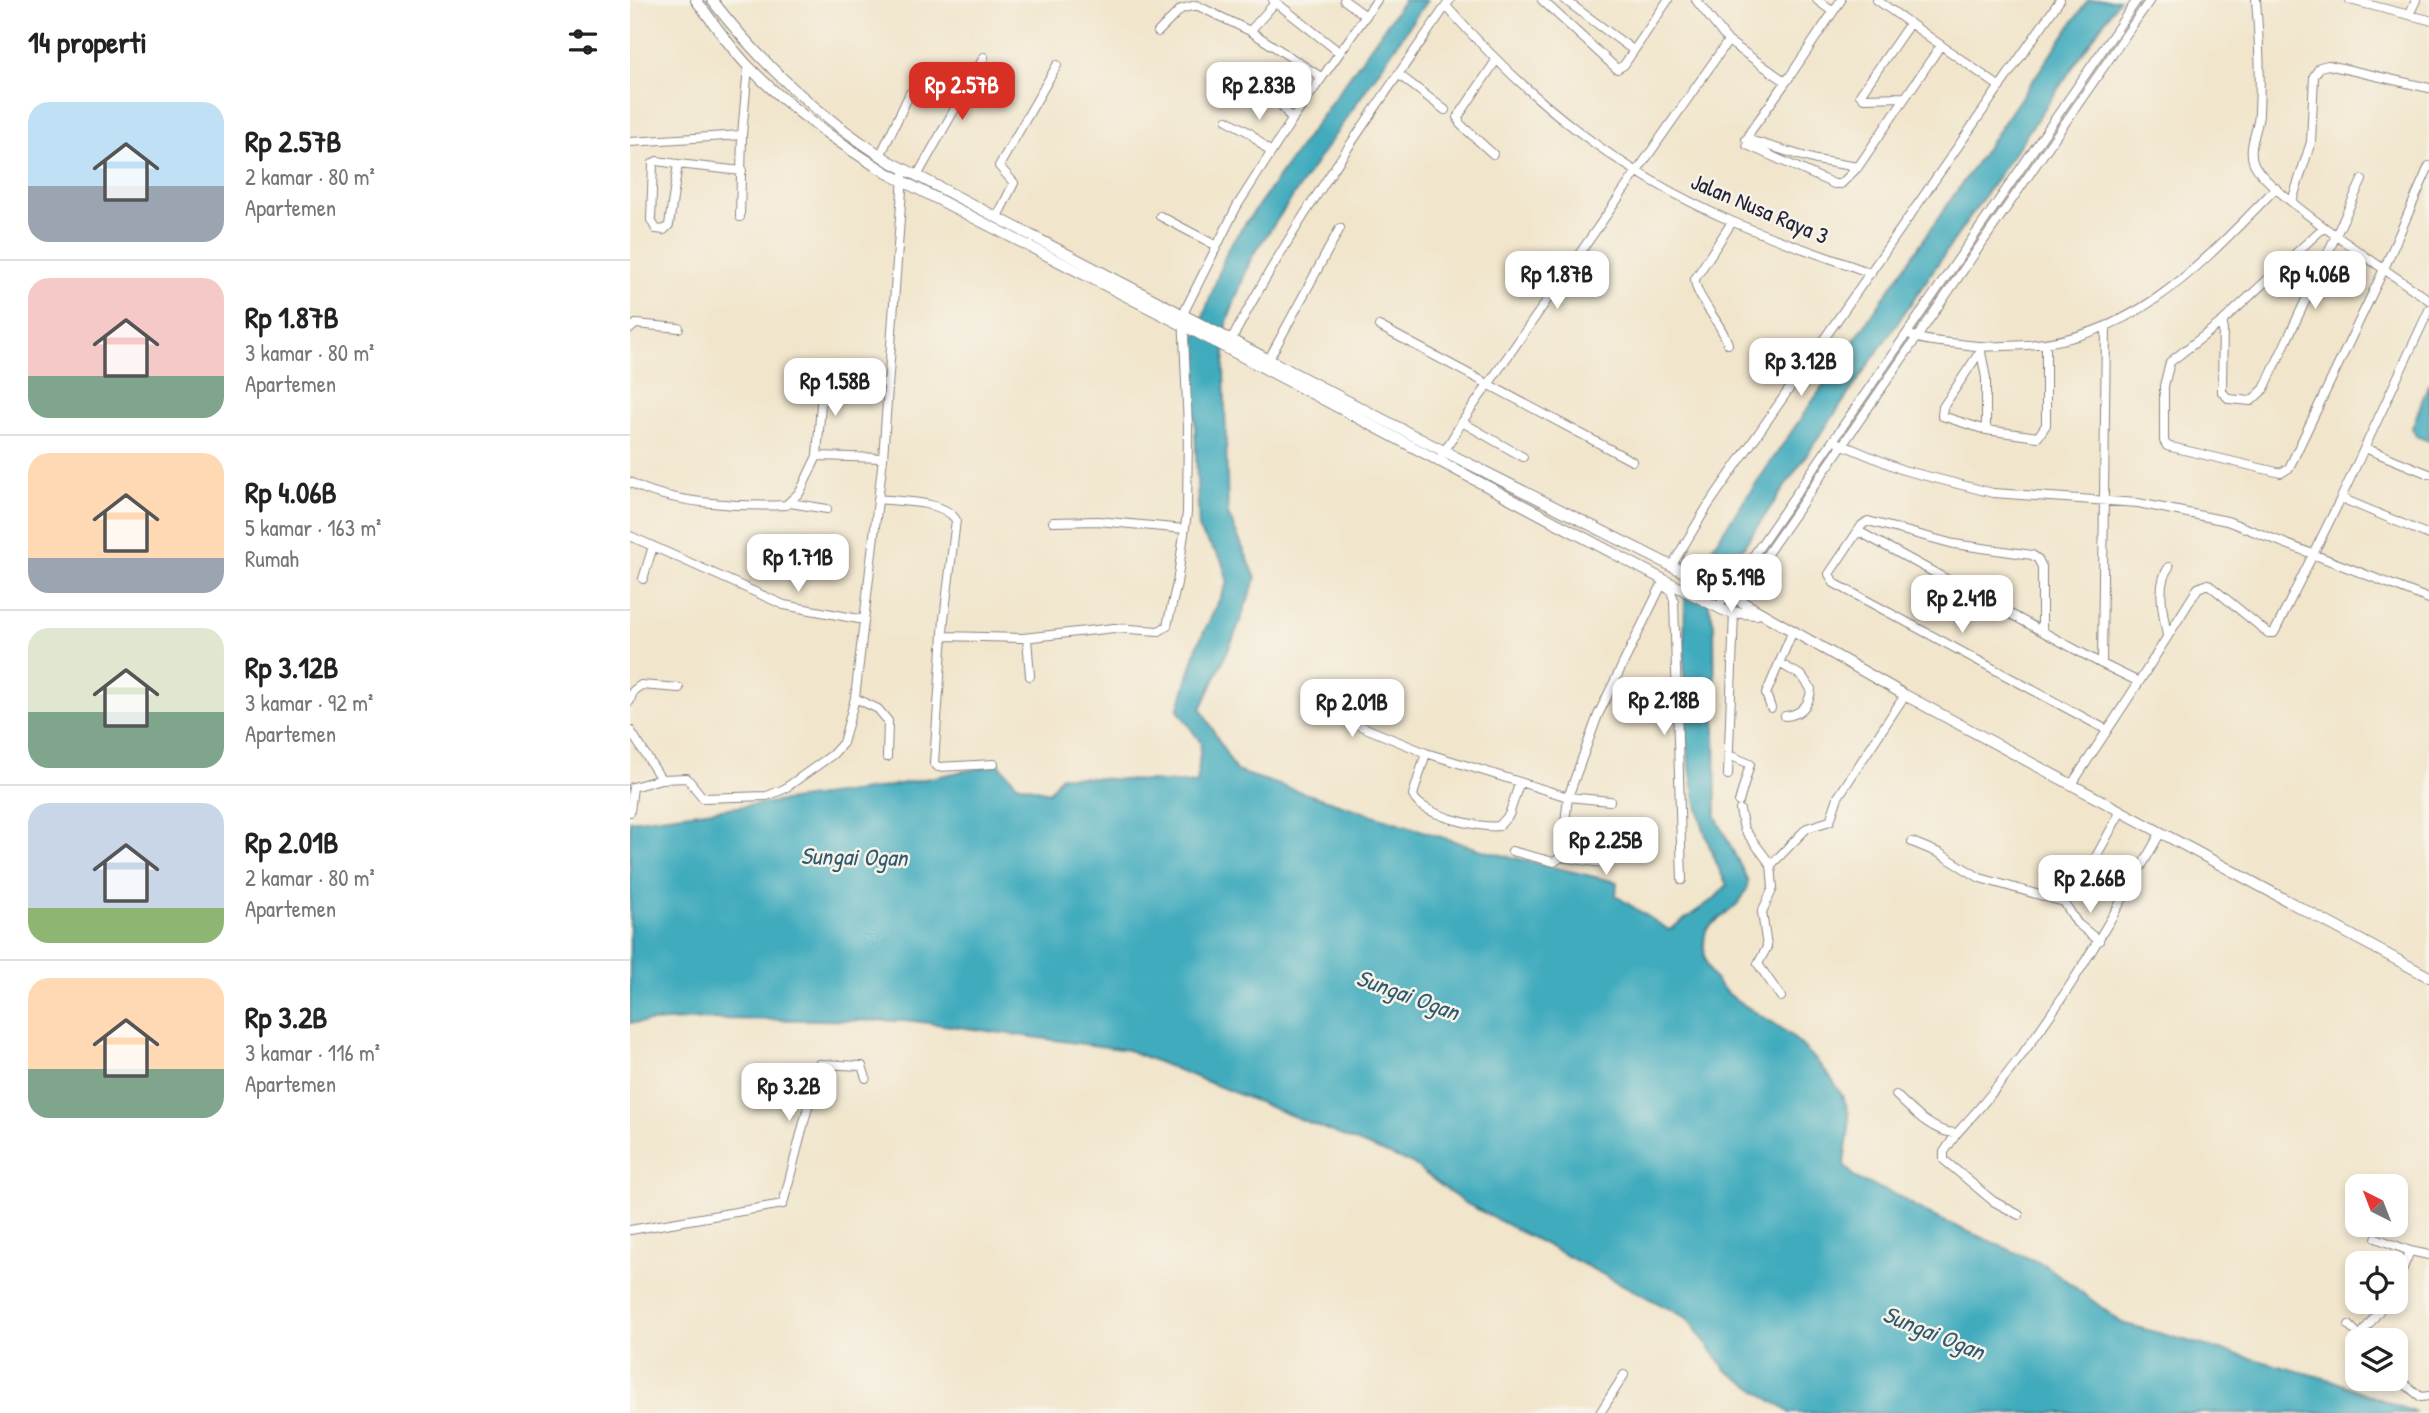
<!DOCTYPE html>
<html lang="id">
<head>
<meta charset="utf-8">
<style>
  body { margin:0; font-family:"Patrick Hand",sans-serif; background:#f6f6f6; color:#222; height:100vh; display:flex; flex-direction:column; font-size:26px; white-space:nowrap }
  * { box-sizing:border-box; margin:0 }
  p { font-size:23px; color:#767676 }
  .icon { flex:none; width:38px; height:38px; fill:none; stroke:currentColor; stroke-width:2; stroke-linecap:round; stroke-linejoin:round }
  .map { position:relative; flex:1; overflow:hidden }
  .panel { display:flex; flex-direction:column; background:#fff; width:630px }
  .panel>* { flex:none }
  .needle { width:46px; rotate:318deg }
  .tools { position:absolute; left:1715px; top:1174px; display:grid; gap:14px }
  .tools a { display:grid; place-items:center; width:63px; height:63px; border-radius:14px; background:#fff; box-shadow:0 4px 10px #0003; font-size:35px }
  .price { position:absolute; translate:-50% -60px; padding:0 16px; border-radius:14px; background:#fff; color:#222; font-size:23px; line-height:46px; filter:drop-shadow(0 2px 4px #0008) }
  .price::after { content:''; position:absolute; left:50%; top:42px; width:21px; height:16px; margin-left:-10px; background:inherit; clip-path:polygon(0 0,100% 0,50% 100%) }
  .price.current { background:#d93025; color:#fff }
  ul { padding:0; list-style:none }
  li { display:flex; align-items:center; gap:21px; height:175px; padding:0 28px }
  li+li { border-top:2px solid #e0e0e0 }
  li span { display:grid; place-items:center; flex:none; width:196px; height:140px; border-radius:21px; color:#555 }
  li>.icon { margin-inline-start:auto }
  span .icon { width:84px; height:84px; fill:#fffc; stroke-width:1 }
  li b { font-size:30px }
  h2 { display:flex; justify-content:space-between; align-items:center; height:84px; padding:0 28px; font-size:30px }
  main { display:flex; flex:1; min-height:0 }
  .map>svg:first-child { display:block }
  .water { fill:#3fabbd; stroke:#30667c; stroke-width:2 }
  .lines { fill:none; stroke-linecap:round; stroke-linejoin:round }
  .minor-casing { stroke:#8a8483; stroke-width:10 }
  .tertiary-casing { stroke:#8a8483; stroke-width:12 }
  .minor { stroke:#fff; stroke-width:8 }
  .tertiary { stroke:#fff; stroke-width:10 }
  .labels { text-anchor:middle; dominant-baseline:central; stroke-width:5; stroke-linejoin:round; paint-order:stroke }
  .street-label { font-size:23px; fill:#22223b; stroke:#f7f3e8 }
  .water-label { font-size:24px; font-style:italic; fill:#2e596f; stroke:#f7f3e8 }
</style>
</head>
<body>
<main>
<section class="panel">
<h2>14 properti<svg class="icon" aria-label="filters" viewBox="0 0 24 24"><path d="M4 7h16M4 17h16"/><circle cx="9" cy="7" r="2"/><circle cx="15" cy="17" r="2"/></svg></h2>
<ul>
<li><span style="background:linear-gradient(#bfe0f5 60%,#9aa5b1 0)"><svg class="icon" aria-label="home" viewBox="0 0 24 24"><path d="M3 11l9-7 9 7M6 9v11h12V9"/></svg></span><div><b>Rp 2.57B</b><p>2 kamar · 80 m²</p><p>Apartemen</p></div></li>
<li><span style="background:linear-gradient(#f6c9c9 70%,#7fa58c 0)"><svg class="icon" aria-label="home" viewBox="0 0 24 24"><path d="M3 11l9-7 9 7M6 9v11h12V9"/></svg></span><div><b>Rp 1.87B</b><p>3 kamar · 80 m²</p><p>Apartemen</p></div></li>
<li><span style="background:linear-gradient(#ffd9b3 75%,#9aa5b1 0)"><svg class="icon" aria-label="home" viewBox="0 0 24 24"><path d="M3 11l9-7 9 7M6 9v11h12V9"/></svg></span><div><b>Rp 4.06B</b><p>5 kamar · 163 m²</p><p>Rumah</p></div></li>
<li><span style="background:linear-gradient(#dfe7d0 60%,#7fa58c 0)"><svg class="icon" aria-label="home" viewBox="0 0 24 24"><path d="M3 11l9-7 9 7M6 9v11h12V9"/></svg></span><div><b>Rp 3.12B</b><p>3 kamar · 92 m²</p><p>Apartemen</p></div></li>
<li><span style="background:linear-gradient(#c9d6e8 75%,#8fb573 0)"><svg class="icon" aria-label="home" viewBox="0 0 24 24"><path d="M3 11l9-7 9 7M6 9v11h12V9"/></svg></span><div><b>Rp 2.01B</b><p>2 kamar · 80 m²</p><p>Apartemen</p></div></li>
<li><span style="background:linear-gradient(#ffd9b3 65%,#7fa58c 0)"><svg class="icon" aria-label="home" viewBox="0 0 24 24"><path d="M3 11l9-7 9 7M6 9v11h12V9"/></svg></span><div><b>Rp 3.2B</b><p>3 kamar · 116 m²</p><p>Apartemen</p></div></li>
</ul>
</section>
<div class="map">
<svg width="1799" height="1413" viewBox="0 0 1799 1413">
  <rect width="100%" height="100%" fill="#f7f3e8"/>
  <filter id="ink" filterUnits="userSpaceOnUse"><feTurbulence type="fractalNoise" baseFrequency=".0143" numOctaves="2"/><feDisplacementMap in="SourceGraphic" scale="14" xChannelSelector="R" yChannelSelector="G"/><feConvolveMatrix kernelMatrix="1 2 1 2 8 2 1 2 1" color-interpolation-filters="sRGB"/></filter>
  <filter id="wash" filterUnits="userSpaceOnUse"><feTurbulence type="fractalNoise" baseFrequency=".00686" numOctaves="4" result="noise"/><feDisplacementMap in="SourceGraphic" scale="28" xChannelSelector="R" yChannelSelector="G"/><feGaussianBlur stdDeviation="1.57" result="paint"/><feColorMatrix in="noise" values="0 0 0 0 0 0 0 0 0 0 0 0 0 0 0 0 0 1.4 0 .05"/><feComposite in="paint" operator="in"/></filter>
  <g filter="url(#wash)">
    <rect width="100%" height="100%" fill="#f1e5cb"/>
    <!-- water -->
    <path class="water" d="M774,0H797L621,258L597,322L594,367L598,514L626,578L605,634L571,709L606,771L855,851L987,882L986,896L1039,930L1085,898L1097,885C1049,796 1053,696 1055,597L1068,568L1458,0H1489L1090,581L1078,602L1084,624L1086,817L1118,881C1115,907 1092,913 1076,930C1063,986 1114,1003 1151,1028C1173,1044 1212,1084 1218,1111C1222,1126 1215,1149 1214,1164L1225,1178L1268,1196L1300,1215L1417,1266L1492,1323L1701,1380L1786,1413H1160L1096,1370L1057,1318L833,1202L782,1164L498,1050L284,1021L78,1019L0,1023V821L245,789L369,764L387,784L419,792L431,776L567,784L571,743L548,710L568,644L598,582L591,559L569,531L562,348L598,248Z
      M1799,382V441L1786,436L1782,428Z"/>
  </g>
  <g filter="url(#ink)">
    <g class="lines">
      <!-- minor casing -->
      <g class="minor-casing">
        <path id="minor" d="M643,0L709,52
          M714,0L736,16
          M912,0L987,69L994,65L1038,0
          M935,0L1003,50
          M1247,0L1370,87
          M1626,0C1629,37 1631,76 1629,113C1629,128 1618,145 1623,161C1631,190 1768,278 1799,300
          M1720,0L1799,20
          M645,3L620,31L691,77
          M816,6C898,99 986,171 1101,221C1147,241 1195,256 1241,273
          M1203,12L1211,0
          M1779,15L1786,0
          M528,32L551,9L566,5L620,31
          M1098,41L1156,82L1203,12L1187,0
          M602,68L644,95L662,120
          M768,74L815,110
          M1156,82L1120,132L1117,145L1204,184H1211L1228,167L1311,45
          M1275,97L1234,98L1230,95L1280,23
          M597,120L620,133L641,153
          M1116,139L1186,160L1228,167
          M0,142L112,135L118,66
          M863,154L830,124L828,117L865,62
          M250,156L280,93
          M48,164L27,161L23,163L21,220L26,229L34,230L39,225L48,164L112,171
          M287,176L354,57
          M1662,201L1681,142L1684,76L1690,67L1698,65L1799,88
          M530,216L585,245
          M110,217L112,135
          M367,217L384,183L369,166L427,65
          M1694,227L1593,321L1540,362L1534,386V441L1537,446L1651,473L1659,468L1754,269L1799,166
          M1593,321L1592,392L1599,399L1621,401L1634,389L1732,180
          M749,326L1002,461
          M0,329L6,324L49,328
          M1281,335C1296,343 1321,342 1338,345C1358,348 1377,346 1397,345C1509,337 1572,263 1646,188
          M602,339C665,219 743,111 820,0
          M1098,344C1091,322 1065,297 1065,279L1102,222
          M1353,347L1313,407L1312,416L1356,430L1408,437L1416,425V343
          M1351,352L1356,378V430
          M639,359L710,228
          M832,422L893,457
          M1208,443L1273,470L1363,493L1508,503L1597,521L1799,599
          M1735,448L1799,474
          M187,456L193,378L258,383
          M808,462L832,422L1098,41L1066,0
          M0,482C37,504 113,507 156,505L170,492L187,456L253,458
          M1711,498L1799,535
          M249,499C270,502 314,500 326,520L314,619L304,763L308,767L364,764
          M160,503L197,509
          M423,522L468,521L555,529
          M1228,531L1472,664
          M0,536L154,605L234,620
          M1041,567L1077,507L1430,0
          M13,579L23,546
          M1032,585L1041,591L1044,600L1052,880
          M1088,607L1507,0
          M1097,612L1520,0
          M1412,630V567L1408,559L1402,555L1324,544L1238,521L1232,525L1199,574L1204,583L1477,730
          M313,636L393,638L484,628L529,631L537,626L547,583L557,513L558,428L553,314L607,206L662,120L747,0
          M1537,636C1534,616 1525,585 1539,567
          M397,638L400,676
          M1149,663L1172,676L1181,689C1180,704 1171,715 1155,716
          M1509,682L1568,588L1578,584L1638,633H1644L1711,498L1799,310
          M225,698L248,709L258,721L257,757
          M0,701L3,691L11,685L49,688
          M1141,708L1136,694L1162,633
          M694,711L796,753L938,797L968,715L1034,580
          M0,730L31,779L57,778L73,798L137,796L154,789L202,755L213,743L225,698L253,458L273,176
          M796,753L783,795C788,814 851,829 869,826L879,815L889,784
          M1099,755L1120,764L1109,802
          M1098,775L1104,612
          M1442,784L1509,682L1472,664L1476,328
          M1110,810L1114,829L1141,865L1177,828L1200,821L1208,797L1275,695
          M0,812L3,787L31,779
          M1282,842L1309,853L1350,878L1434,902L1447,923L1469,941
          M882,851L924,862L931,857L972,863L981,834
          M931,857L938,797L980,801
          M1141,865L1143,888L1132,912L1137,947L1128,964L1151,997
          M1434,902L1462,864L1491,811
          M1266,1095C1281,1110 1305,1134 1327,1133C1411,1043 1471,938 1531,832
          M1327,1133L1314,1152V1160L1363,1201L1389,1215
          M0,1230L153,1204L189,1064L232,1066L236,1078
          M1746,1238L1780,1251
          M1766,1285L1780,1251L1799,1255
          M1719,1325L1730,1336
          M1733,1340L1730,1336L1756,1302
          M1766,1377L1791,1397L1799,1396
          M970,1413L994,1375"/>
      </g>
      <!-- tertiary casing -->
      <g class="tertiary-casing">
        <path id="tertiary" d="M66,0C84,23 100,48 120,68C160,109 208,143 257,173L564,331L1034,580L1097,612L1127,614
          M82,0C134,67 187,115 259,161L794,441L1105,598L1275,695L1799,977"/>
      </g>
      <!-- minor -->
      <use href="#minor" class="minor"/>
      <!-- tertiary -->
      <use href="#tertiary" class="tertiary"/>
    </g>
  </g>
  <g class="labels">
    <!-- street labels -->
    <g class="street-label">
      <text transform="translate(1130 208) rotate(23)">Jalan Nusa Raya 3</text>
    </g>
    <!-- water labels -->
    <g class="water-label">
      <text transform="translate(224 856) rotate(1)">Sungai Ogan</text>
      <text transform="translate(778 994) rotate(20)">Sungai Ogan</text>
      <text transform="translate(1304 1332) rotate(22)">Sungai Ogan</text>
    </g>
  </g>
</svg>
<div class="tools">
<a><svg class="needle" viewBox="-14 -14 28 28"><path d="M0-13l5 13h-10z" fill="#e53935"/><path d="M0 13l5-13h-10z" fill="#767676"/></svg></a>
<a><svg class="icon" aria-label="locate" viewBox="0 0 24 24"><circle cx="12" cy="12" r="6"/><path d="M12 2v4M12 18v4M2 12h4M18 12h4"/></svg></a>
<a><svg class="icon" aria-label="layers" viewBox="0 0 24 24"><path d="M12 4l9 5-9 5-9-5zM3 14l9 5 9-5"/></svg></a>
</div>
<b class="price current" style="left:332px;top:122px">Rp 2.57B</b>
<b class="price" style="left:629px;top:122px">Rp 2.83B</b>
<b class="price" style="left:927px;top:311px">Rp 1.87B</b>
<b class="price" style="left:1685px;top:311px">Rp 4.06B</b>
<b class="price" style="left:1171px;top:398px">Rp 3.12B</b>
<b class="price" style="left:205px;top:418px">Rp 1.58B</b>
<b class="price" style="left:168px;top:594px">Rp 1.71B</b>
<b class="price" style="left:1101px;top:614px">Rp 5.19B</b>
<b class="price" style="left:1332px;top:635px">Rp 2.41B</b>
<b class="price" style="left:1034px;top:737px">Rp 2.18B</b>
<b class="price" style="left:722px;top:739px">Rp 2.01B</b>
<b class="price" style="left:976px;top:877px">Rp 2.25B</b>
<b class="price" style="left:1460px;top:915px">Rp 2.66B</b>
<b class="price" style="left:159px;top:1123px">Rp 3.2B</b>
</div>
</main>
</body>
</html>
